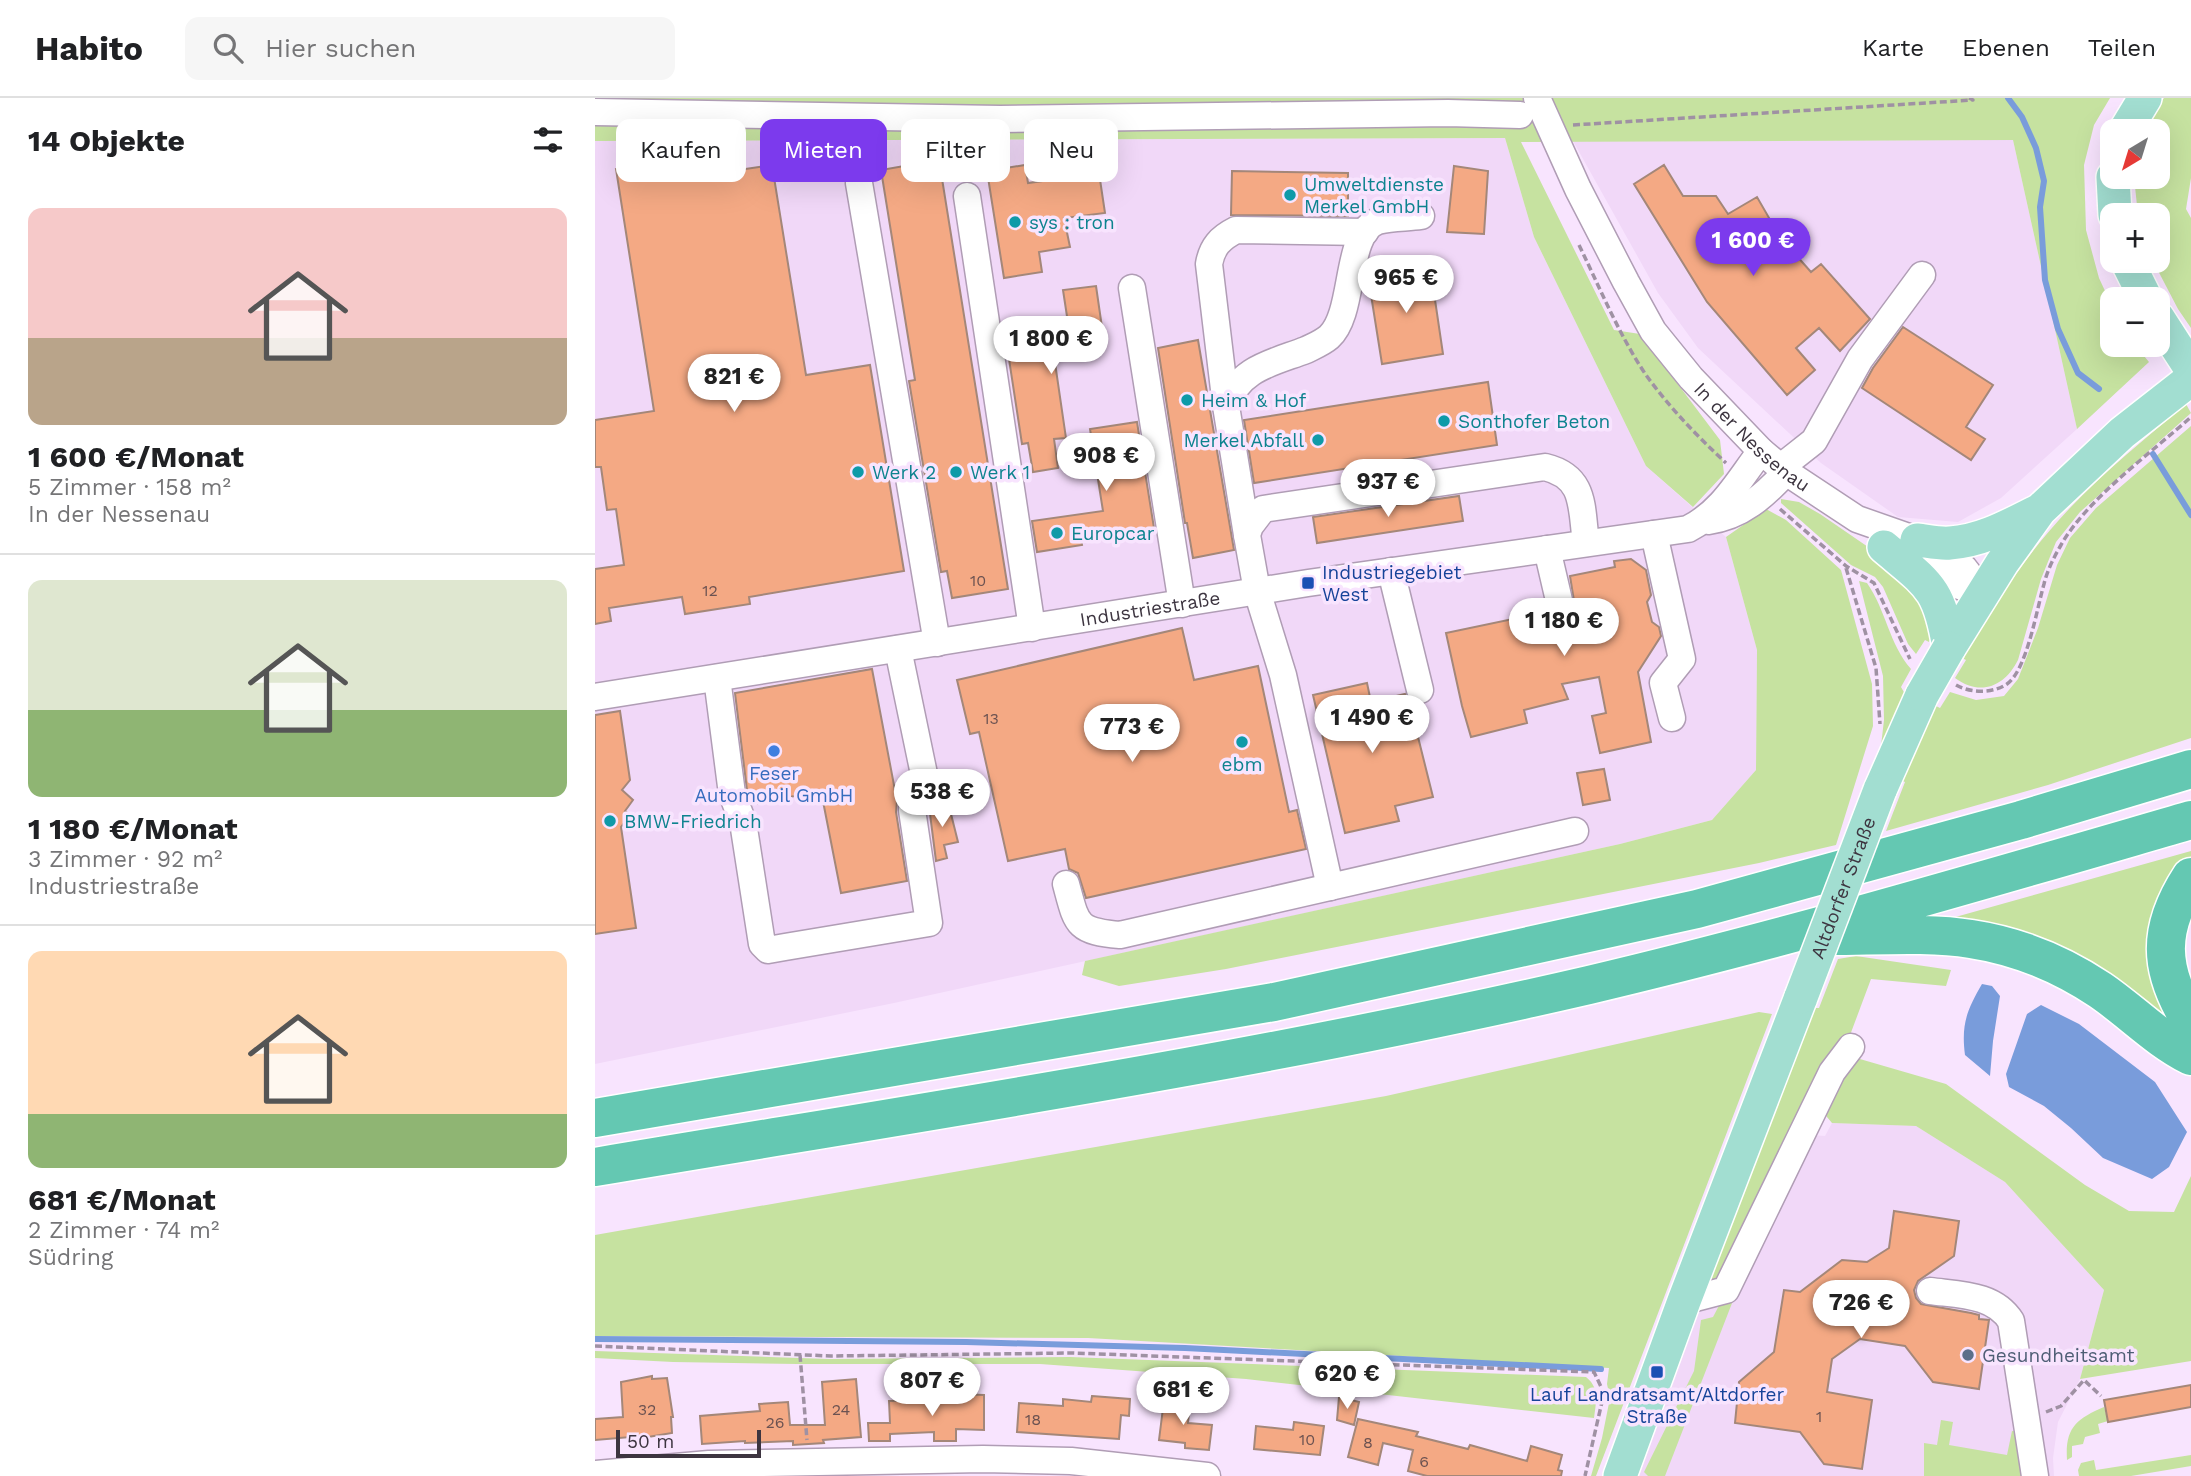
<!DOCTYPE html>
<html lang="de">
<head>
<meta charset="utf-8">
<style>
  body { margin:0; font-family:"Work Sans",sans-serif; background:#f6f6f6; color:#202124; height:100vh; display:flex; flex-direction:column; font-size:26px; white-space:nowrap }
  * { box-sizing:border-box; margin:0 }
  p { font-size:23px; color:#757577 }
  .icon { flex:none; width:38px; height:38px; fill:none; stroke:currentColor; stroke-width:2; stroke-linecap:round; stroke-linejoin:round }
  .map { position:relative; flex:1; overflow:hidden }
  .drawer { display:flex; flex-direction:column; background:#fff; width:595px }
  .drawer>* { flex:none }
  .hud { position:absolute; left:21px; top:21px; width:665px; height:63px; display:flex; gap:14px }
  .needle { width:46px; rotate:218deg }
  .buttons { position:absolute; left:1505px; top:21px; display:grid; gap:14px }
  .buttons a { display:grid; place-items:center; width:70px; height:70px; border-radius:14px; background:#fff; box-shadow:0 7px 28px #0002; font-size:35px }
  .scale { position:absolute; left:21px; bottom:18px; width:145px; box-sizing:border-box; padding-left:7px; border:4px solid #3d3540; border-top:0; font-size:19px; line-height:24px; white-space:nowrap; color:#3d3540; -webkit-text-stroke:5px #f8e4fe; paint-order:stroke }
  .price { position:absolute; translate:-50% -60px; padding:0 16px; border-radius:24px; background:#fff; color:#222; font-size:23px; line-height:46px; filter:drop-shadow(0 2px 4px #0008) }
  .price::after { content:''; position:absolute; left:50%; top:42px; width:21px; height:16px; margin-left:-10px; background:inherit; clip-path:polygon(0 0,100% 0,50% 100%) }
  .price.selected { background:#7c3aed; color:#fff }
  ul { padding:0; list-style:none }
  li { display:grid; align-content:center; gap:14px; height:371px; padding:0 28px }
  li+li { border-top:2px solid #e0e0e0 }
  li span { display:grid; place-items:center; height:217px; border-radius:14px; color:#555 }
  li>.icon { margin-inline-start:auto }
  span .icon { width:126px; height:126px; fill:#fffc; stroke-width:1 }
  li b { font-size:30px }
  h2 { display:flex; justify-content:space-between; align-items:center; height:84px; padding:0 28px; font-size:30px }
  .pill { padding:0 24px; border-radius:14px; background:#fff; box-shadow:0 7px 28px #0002; font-size:24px; line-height:63px }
  .pill.selected { background:#7c3aed; color:#fff }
  header { display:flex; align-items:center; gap:42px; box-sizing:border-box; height:98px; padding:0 35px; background:#fff; border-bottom:2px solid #e0e0e0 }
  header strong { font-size:33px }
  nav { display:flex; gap:38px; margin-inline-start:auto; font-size:24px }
  .search { width:490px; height:63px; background:#f6f6f6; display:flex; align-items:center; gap:18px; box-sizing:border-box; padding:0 24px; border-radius:14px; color:#757577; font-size:26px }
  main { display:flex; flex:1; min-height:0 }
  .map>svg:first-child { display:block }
  .built { fill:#f1d8f8 }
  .green { fill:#c6e2a0 }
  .water { fill:#799cdb }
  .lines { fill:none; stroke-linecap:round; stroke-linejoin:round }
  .stream { stroke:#799cdb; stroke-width:6 }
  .building { fill:#f4a984; stroke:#a48779; stroke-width:2 }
  .minor-casing { stroke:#b09db5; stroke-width:29 }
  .major-casing { stroke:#fff; stroke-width:36 }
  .highway-casing { stroke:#fff; stroke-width:41 }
  .path { stroke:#9f91a3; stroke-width:3.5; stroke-dasharray:7 3.5; stroke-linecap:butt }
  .minor { stroke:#fff; stroke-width:26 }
  .major { stroke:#a2ded1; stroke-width:33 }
  .highway { stroke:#64c8b2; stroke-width:38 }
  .major-bridge-casing { stroke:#fff; stroke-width:36; stroke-linecap:butt }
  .major-bridge { stroke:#a2ded1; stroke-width:33 }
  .culture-dot { fill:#0f9aa8; stroke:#f8e4fe; stroke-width:2.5 }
  .transit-dot { fill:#1a4fb4; stroke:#f8e4fe; stroke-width:2.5 }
  .shop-dot { fill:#3f7fe0; stroke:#f8e4fe; stroke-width:2.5 }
  .service-dot { fill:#5c6f8a; stroke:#f8e4fe; stroke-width:2.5 }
  .labels { text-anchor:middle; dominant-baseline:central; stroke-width:7; stroke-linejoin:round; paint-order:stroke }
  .number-label { font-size:16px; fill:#6b5251 }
  .culture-label { font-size:19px; fill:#0d838f; stroke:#f8e4fe; text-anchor:start }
  .street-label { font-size:19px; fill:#3d3540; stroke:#f8e4fe }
  .transit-label { font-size:19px; fill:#164399; stroke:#f8e4fe; text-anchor:start }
  .shop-label { font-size:19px; fill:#366cbe; stroke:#f8e4fe }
  .service-label { font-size:19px; fill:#4e5e75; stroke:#f8e4fe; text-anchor:start }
</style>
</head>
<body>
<header>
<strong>Habito</strong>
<div class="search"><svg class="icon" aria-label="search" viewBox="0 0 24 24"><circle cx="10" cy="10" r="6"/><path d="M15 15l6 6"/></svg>Hier suchen</div>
<nav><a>Karte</a><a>Ebenen</a><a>Teilen</a></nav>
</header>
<main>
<section class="drawer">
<h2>14 Objekte<svg class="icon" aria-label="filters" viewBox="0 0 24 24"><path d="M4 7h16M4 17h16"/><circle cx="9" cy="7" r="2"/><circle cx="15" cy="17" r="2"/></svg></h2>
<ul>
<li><span style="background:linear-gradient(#f6c9c9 60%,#b9a48a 0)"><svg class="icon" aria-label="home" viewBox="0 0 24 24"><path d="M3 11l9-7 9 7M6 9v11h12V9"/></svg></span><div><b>1 600 €/Monat</b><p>5 Zimmer · 158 m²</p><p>In der Nessenau</p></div></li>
<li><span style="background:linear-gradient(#dfe7d0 60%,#8fb573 0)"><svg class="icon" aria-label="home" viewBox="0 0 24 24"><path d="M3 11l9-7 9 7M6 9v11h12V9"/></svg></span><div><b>1 180 €/Monat</b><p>3 Zimmer · 92 m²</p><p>Industriestraße</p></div></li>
<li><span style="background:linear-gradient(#ffd9b3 75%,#8fb573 0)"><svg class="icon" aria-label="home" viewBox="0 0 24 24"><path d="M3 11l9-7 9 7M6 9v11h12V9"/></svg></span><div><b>681 €/Monat</b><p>2 Zimmer · 74 m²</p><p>Südring</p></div></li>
</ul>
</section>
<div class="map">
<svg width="1596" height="1378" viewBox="0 0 1596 1378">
  <rect width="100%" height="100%" fill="#f8e4fe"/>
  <!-- built -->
  <path class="built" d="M910,40L939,139L1051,368L1131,439L1162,552L1161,672L1117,722L1025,746L299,905L0,966V43Z
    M1418,42L1482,331L1406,400L1363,424L1303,419L1226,365L1103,250L1063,195L978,43Z
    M1237,1025L1321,1028L1410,1084L1509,1192L1485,1281L1463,1324L1458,1360L1459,1378H1044L1104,1206L1202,1036L1230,1038Z"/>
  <!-- green -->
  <path class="green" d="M0,0H1515L1499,27L1489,67L1491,132L1504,180L1517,208V247H1540L1554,264L1482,331L1418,42L926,44L1019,232L1045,236L1125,342L1129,376L1098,409L1051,368L939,139L910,40L0,43Z
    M1569,0H1596V80L1591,111L1596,120V230L1583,211L1558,163H1563V117H1543L1539,79H1563V33H1550L1557,16Z
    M1591,306L1596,315L1485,414L1461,444L1446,481L1423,562C1410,588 1386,599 1360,580L1371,562L1367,560C1398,508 1432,455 1474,411C1510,373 1551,340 1591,306Z
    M1596,328V640L1453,687L1291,733L1310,684L1305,682L1341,608L1345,610L1355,594L1381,602L1409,598L1423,581L1443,530L1462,467L1475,440L1501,410Z
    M1186,401L1204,404L1225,416L1311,475L1339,531L1334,544L1330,542L1321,556L1313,546L1288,489L1280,479L1256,467L1186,405Z
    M1171,411L1191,422L1246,472L1277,586L1278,628L1241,747L1164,765L631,871L524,888L487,877L490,863L1025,746L1117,722L1161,672L1162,552L1131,439Z
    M1264,483L1272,485C1291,512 1294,546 1316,571L1306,589L1310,596L1286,648L1289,622L1288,578Z
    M1596,753V760L1580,780L1596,936L1339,825Z
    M1261,858L1356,872L1351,888L1276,881L1245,964L1258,959L1351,986L1490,1087L1534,1113L1579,1114L1596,1078V1263L1485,1281L1509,1192L1410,1084L1321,1028L1237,1025L1222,1007L1123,1183L1112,1188L1217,910H1224L1243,861Z
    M1164,914L1177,916L1001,1378H996L1007,1340L1015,1300L1012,1286L1014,1270L493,1240L0,1238V1137L791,998Z
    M1128,1200H1139L1070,1378H1053L1049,1374L1099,1273L1106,1222L1118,1219Z
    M0,1253L234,1261L475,1259L991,1279C1005,1290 1001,1304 999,1320L651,1281L445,1266H203L78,1264L0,1260Z
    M1509,1309L1513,1323L1503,1326L1505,1335L1490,1339L1488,1346L1477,1348V1359L1472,1362C1470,1330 1481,1321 1509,1309Z
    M1346,1322L1358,1324L1354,1347L1412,1357L1417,1333L1426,1334L1435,1378H1329V1345L1342,1347Z
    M1596,1357V1368L1536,1378H1484L1483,1372L1486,1365L1499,1362L1501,1372Z"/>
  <!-- water -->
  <path class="water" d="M1387,886L1397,888L1405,898L1398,943L1395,978L1370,957C1366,926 1372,912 1387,886Z
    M1446,907L1484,926L1560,984L1592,1034L1574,1069L1557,1081L1508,1060L1476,1030L1449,1008L1414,989L1411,976L1432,916Z"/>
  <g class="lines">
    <!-- stream -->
    <path class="stream" d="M1413,0L1427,19L1441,50L1449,83L1445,109L1450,182L1463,231L1483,275L1504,291
      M1558,356L1596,417
      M0,1241L371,1244L590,1250L1006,1271"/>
  </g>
  <!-- building -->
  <path class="building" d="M86,62L89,80L177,67L211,277L275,267L309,473L154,499L155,506L90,516L87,499L14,510L16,523L0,526V471L29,467L21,411L12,412L6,369H0V322L59,313L21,71Z
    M344,62L413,491L357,500L352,473L346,474L314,283L320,282L286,72Z
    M430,67L433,85L504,75L510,115L469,120L475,149L444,154L447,174L409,180L392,73Z
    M1069,67L1088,98H1121L1133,116L1162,99L1185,139L1216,174L1226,166L1275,221L1245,253L1224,230L1201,250L1220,272L1192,297L1112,204L1039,86Z
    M859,68L893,73L889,136L852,134Z
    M637,73L753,75V118L636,117Z
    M835,168L848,256L787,266L773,178Z
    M501,188L510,250L459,258L471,340L459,341L463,370L438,374L433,345L427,346L412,248L475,238L468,192Z
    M1308,229L1398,287L1371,329L1390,341L1376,362L1267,290L1278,270Z
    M603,242L639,452L598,460L592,425H590L563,250Z
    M893,284L902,347L659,385L649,322Z
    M542,324L559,430L486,441L487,447L442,454L437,423L508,413L495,331Z
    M864,398L868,423L722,445L718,419Z
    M1036,461L1051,472L1056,497L1052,504L1057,524L1064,529L1066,538L1043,574L1056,644L1005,655L997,618L1011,615L1004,579L967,586L973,601L929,612L932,625L876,639L867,608L851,535L951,514L954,521L961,526H970L977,522L981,515L975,478L1020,469L1019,463Z
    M587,530L599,582L663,568L694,714L702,712L711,751L491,800L483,775L474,771L470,751L413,763L384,634L375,636L362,582Z
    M277,571L302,703L301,714L312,783L246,795L226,693L158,706L152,692L140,595Z
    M772,585L776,604L810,596L814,603L838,699L800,708L804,723L750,735L718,597Z
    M25,613L35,682L27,692L38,702L30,713L35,717L26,729L41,830L0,836V617Z
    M1009,671L1015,702L988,707L982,675Z
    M353,704L363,744L349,747L352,760L341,763L334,708Z
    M1299,1113L1364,1123L1359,1158L1323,1183L1319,1192L1321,1200L1326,1206L1376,1215L1384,1217V1221L1394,1222L1384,1291L1338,1284L1310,1248L1265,1241L1237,1261L1232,1294L1277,1302L1267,1371L1229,1366L1205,1334L1140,1325L1144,1284L1179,1254L1189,1192L1205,1194L1247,1162L1272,1164L1294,1150Z
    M57,1278V1281L72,1280L78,1319H76L77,1335L47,1340V1338L0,1342V1321L28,1319L26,1284Z
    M261,1281L266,1339L228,1342L229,1345L198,1347V1343L150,1345V1343L107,1346L105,1318L165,1313L164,1306L193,1304L195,1327H230L227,1284Z
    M1596,1287V1309L1513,1324L1509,1302Z
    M362,1296L389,1297V1332L361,1331V1343H339V1334L295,1336V1343H274L273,1325H295L294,1303L362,1301Z
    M497,1298L535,1301L534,1318L526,1317L524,1341L422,1334L424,1305L468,1308V1301L496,1304Z
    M744,1299L764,1304L759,1327L742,1322Z
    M569,1302L595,1305L593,1325L617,1327L614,1352L590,1350V1345L564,1342Z
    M763,1321L823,1334L821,1338L873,1351L875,1347L932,1363L936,1348L967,1357L963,1372L967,1373L966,1378H832L813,1373L818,1352L788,1345L783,1367L753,1359Z
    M699,1324L729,1328L725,1357L659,1351L661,1328L698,1332Z"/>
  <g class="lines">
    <!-- minor casing -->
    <g class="minor-casing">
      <g id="minor">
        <path id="s1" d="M942,0L983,91L1031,184L1058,233L1096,280L1166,353L1191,374L1262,421L1322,442L1358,462L1369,470L1389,496"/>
        <path d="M0,14L405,21L853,15L925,17"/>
        <path d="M264,85L342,545"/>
        <path d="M372,98L437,530"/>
        <path d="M537,190L587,506"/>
        <path d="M631,308L614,166C617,149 625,140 641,132L770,134"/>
        <path d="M1186,369L1219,343L1265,261L1327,177"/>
        <path d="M1113,423C1146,419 1170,397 1191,374"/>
        <path d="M1059,436L1087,561L1068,585L1077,620"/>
        <path d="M652,437L631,308C644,270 677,265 711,252C719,248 727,245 734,239C761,215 749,134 783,123C796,119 812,120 826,118"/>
        <path d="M952,451L966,511"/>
        <path d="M1317,464L1358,486L1389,496"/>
        <path d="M796,473L825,592"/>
        <path d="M122,580L137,696L148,724L167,846L173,852L190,849L334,825L317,712L319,699L330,681L303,551"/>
        <path id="s2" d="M0,599L713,485L1093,431C1127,414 1143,383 1166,353"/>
        <path d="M471,786C482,827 481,833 525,837L980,733"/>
        <path d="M735,789L688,577L662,493L652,437L655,428L668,411L950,369C991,379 986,409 991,445"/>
        <path d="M1335,1193C1365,1197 1399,1196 1416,1223L1440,1378"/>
        <path d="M1089,1203L1131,1192L1237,974L1256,949"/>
        <path d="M0,1376L114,1366L388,1361L476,1363L612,1378"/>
      </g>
    </g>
    <!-- major casing -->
    <g class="major-casing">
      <path id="major" d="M1530,33L1550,0
        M1518,79L1520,117
        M1532,163L1551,201
        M1563,220L1596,271
        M1322,442C1332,443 1344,446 1355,445C1387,443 1415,427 1443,413
        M1289,449C1334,487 1344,489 1354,550
        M1354,550L1407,465L1445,412L1527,335L1596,281
        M1285,692L1327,597
        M1025,1378L1089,1203L1206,899"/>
    </g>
    <!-- highway casing -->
    <g class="highway-casing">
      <path id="highway" d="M1596,779C1562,831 1563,871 1596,924
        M1236,838C1279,838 1335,834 1376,841C1422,848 1466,866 1505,892C1536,913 1562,941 1596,958
        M0,1020L679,904L1102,811L1426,722L1596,671
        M0,1069C332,1013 666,963 994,887C1197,839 1396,780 1596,722"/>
    </g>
    <!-- path -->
    <path class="path" d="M978,27L1378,2L1374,0
      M984,147C1005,190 1024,237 1051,277C1074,309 1102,338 1131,365
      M1185,411L1251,468L1279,485L1315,561
      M1251,470L1281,570L1285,626
      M1361,587C1375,595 1397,596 1412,586C1432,572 1442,510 1449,486C1452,473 1459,459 1466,447C1492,401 1556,355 1596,319
      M0,1248L236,1258L477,1255L999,1274L1009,1295L990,1378
      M205,1257L212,1342
      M1451,1314L1466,1308L1489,1282L1506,1298"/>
    <!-- minor -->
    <use href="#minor" class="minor"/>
    <!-- major -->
    <use href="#major" class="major"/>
    <!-- highway -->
    <use href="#highway" class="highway"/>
    <!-- major-bridge casing -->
    <g class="major-bridge-casing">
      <g id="major-bridge">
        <path d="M1327,597L1354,550"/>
        <path id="s3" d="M1206,899L1285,692"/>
      </g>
    </g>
    <!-- major-bridge -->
    <use href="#major-bridge" class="major-bridge"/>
  </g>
  <!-- markers -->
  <g class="culture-dot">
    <circle cx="695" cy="97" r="7"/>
    <circle cx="420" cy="124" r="7"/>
    <circle cx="592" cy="302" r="7"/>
    <circle cx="849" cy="323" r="7"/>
    <circle cx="723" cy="342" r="7"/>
    <circle cx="263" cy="374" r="7"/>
    <circle cx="361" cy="374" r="7"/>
    <circle cx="462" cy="435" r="7"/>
    <circle cx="647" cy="644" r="7"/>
    <circle cx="15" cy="723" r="7"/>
  </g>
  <g class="transit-dot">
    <rect x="706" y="478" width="14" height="14" rx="3.5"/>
    <rect x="1055" y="1267" width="14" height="14" rx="3.5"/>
  </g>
  <circle class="shop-dot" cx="179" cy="653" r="7"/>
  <circle class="service-dot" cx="1373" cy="1257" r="7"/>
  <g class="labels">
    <!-- number labels -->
    <g class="number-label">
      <text x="383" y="482">10</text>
      <text x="115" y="492">12</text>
      <text x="396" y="620">13</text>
      <text x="52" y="1311">32</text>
      <text x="246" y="1311">24</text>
      <text x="1224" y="1318">1</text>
      <text x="438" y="1321">18</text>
      <text x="180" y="1324">26</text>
      <text x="712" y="1341">10</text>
      <text x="773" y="1344">8</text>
      <text x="829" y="1363">6</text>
    </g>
    <!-- culture labels -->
    <g class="culture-label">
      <text x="709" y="86">Umweltdienste<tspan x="709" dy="22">Merkel GmbH</tspan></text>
      <text x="434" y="124">sys : tron</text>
      <text x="606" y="302">Heim &amp; Hof</text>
      <text x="863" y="323">Sonthofer Beton</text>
      <text x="709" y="342" text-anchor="end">Merkel Abfall</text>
      <text x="277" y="374">Werk 2</text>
      <text x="375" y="374">Werk 1</text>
      <text x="476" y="435">Europcar</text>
      <text x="647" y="666" text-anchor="middle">ebm</text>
      <text x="29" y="723">BMW-Friedrich</text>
    </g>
    <!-- street labels -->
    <g class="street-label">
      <text stroke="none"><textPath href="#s1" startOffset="406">In der Nessenau</textPath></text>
      <text stroke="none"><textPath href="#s2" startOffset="562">Industriestraße</textPath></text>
      <text stroke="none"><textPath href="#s3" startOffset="117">Altdorfer Straße</textPath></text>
    </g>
    <!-- transit labels -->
    <g class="transit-label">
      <text x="727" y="474">Industriegebiet<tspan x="727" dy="22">West</tspan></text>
      <text x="1062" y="1296" text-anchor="middle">Lauf Landratsamt/Altdorfer<tspan x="1062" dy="22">Straße</tspan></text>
    </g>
    <!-- shop labels -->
    <g class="shop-label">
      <text x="179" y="675">Feser<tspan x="179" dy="22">Automobil GmbH</tspan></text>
    </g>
    <!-- service labels -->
    <g class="service-label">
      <text x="1387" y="1257">Gesundheitsamt</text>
    </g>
  </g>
</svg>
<div class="buttons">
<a><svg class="needle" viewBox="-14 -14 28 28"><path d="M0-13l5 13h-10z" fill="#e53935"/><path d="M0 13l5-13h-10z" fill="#757577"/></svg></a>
<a>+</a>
<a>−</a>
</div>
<div class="scale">50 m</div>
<b class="price selected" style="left:1158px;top:180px">1 600 €</b>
<b class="price" style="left:811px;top:217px">965 €</b>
<b class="price" style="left:456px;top:278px">1 800 €</b>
<b class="price" style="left:139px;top:316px">821 €</b>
<b class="price" style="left:511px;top:395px">908 €</b>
<b class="price" style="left:793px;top:421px">937 €</b>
<b class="price" style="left:969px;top:560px">1 180 €</b>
<b class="price" style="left:777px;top:657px">1 490 €</b>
<b class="price" style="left:537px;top:666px">773 €</b>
<b class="price" style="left:347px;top:731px">538 €</b>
<b class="price" style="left:1266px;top:1242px">726 €</b>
<b class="price" style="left:752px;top:1313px">620 €</b>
<b class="price" style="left:337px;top:1320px">807 €</b>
<b class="price" style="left:588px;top:1329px">681 €</b>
<div class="hud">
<a class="pill">Kaufen</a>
<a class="pill selected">Mieten</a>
<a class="pill">Filter</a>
<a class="pill">Neu</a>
</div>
</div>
</main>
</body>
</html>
